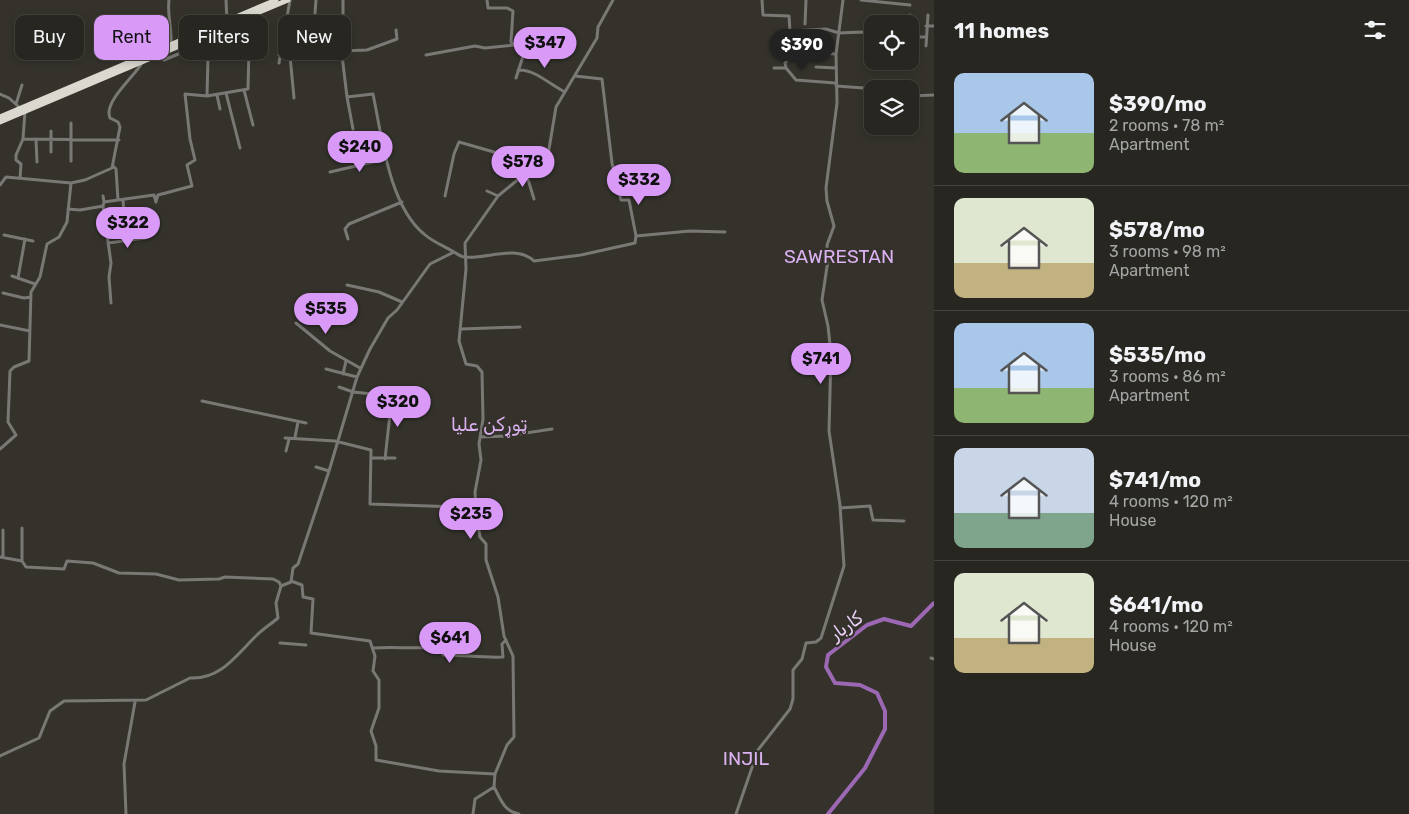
<!DOCTYPE html>
<html lang="en">
<head>
<meta charset="utf-8">
<style>
  body { margin:0; font-family:Rubik,Vazirmatn,sans-serif; background:#33322d; color:#f1f3f6; height:100vh; display:flex; flex-direction:column; font-size:19px; white-space:nowrap }
  * { box-sizing:border-box; margin:0 }
  p { font-size:16px; color:#a4a5a5 }
  .icon { flex:none; width:28px; height:28px; fill:none; stroke:currentColor; stroke-width:2; stroke-linecap:round; stroke-linejoin:round }
  .map { position:relative; flex:1; overflow:hidden }
  .side { display:flex; flex-direction:column; background:#272620; width:475px }
  .side>* { flex:none }
  .hud { position:absolute; left:15px; top:15px; width:475px; height:45px; display:flex; gap:10px }
  .buttons { position:absolute; left:864px; top:15px; display:grid; gap:10px }
  .buttons a { display:grid; place-items:center; width:55px; height:55px; border-radius:10px; background:#272620; box-shadow:0 2px 8px #0003,0 0 0 1px #43433e; font-size:25px }
  .price { position:absolute; translate:-50% -42px; padding:0 11px; border-radius:18px; background:#d99af7; color:#111; font-size:16px; line-height:32px; filter:drop-shadow(0 1px 2px #0008) }
  .price::after { content:''; position:absolute; left:50%; top:30px; width:15px; height:11px; margin-left:-8px; background:inherit; clip-path:polygon(0 0,100% 0,50% 100%) }
  .price.on { background:#222; color:#fff }
  ul { padding:0; list-style:none }
  li { display:flex; align-items:center; gap:15px; height:125px; padding:0 20px }
  li+li { border-top:1px solid #43433e }
  li span { display:grid; place-items:center; flex:none; width:140px; height:100px; border-radius:10px; color:#555 }
  li>.icon { margin-inline-start:auto }
  span .icon { width:60px; height:60px; fill:#fffc; stroke-width:1 }
  li b { font-size:21px }
  h2 { display:flex; justify-content:space-between; align-items:center; height:60px; padding:0 20px; font-size:21px }
  .pill { padding:0 18px; border-radius:10px; background:#272620; box-shadow:0 2px 8px #0003,0 0 0 1px #43433e; font-size:18px; line-height:45px }
  .pill.on { background:#d99af7; color:#111 }
  main { display:flex; flex:1; min-height:0 }
  .map>svg:first-child { display:block }
  .lines { fill:none; stroke-linecap:round; stroke-linejoin:round }
  .river { stroke:#9c68b4; stroke-width:4 }
  .minor { stroke:#797874; stroke-width:3 }
  .highway { stroke:#dbd8d0; stroke-width:5 }
  .labels { text-anchor:middle; dominant-baseline:central; stroke-width:4.5; stroke-linejoin:round; paint-order:stroke }
  .water-label { font-size:18px; font-style:italic; fill:#edd3fb; stroke:#34322b }
  .quarter-label { font-size:19px; fill:#ddb2f3; stroke:#34322b }
</style>
</head>
<body>
<main>
<div class="map">
<svg width="934" height="814" viewBox="0 0 934 814">
  <rect width="100%" height="100%" fill="#34322b"/>
  <g class="lines">
    <!-- river -->
    <path class="river" d="M828,814L865,768L885,729V711L877,693L860,685L835,683L826,667L828,655L867,625L884,619L911,626L934,603"/>
    <!-- minor -->
    <path class="minor" d="M169,0C167,15 172,28 171,44
      M226,0L227,21
      M316,0L314,27L339,30
      M343,0V22L339,30L347,97L373,94C382,137 389,205 424,234C433,242 444,246 454,252
      M487,0L488,8H507L513,11L511,42L514,45H522L525,50L516,78
      M762,0L763,15L789,16L790,31L826,29L839,33L862,32L872,37
      M861,0L910,5
      M805,24L806,0
      M909,24L910,15
      M926,26H934
      M910,37H926
      M203,44L208,57L207,96
      M926,46L928,15
      M341,51L367,50L397,39L396,30
      M160,55L164,60L240,28L238,21
      M279,55L290,56L294,98
      M426,55L475,46L485,48L514,45
      M279,63L290,0
      M867,63L868,35
      M816,67L836,68
      M774,68H786L796,80L835,83
      M786,68L785,63L794,52L836,54
      M518,70C535,69 550,85 565,92
      M575,76L602,79L612,163L621,200H629L636,236
      M836,86L878,89
      M244,90L253,125
      M226,93L240,148
      M0,94L9,98L20,108
      M217,95L220,109
      M910,96L934,95
      M347,97L353,129
      M16,104L22,85
      M51,131V152
      M23,139L119,140
      M36,139L37,162
      M71,161V123
      M113,166L116,169L118,200L154,195L156,202
      M330,172L386,159
      M526,173L534,199
      M20,178L21,164L16,160V155L23,139L25,111
      M0,185L6,177L71,183
      M487,191L498,196
      M103,196L104,202
      M445,196L454,154L459,142L515,158L532,168
      M123,200L126,240
      M156,201L158,195L192,186L187,165L195,160L190,139L185,94L207,96L248,89L249,48L240,28
      M103,206L111,263L109,277L111,303
      M68,209L80,210L103,206L104,202L118,200
      M4,235L33,241
      M348,239L345,229L349,224L402,202
      M108,243L145,238
      M12,276L35,284
      M18,278L25,239
      M347,285L379,292L402,302
      M3,293L24,298L31,297
      M296,323L330,351L360,368
      M0,325L30,331
      M461,329L520,327
      M326,369L357,377
      M343,374L346,361
      M339,387L353,392L392,396L385,459
      M202,401L306,423
      M382,416L383,395
      M295,437L298,422
      M480,437L506,436L552,429
      M285,438L335,441L371,450L370,504L458,507L476,510
      M0,449L16,435L8,422L10,371L14,367L29,361L31,292L40,277L47,244L59,237L67,222L71,183L85,180L112,168L120,127L118,122L110,118C103,102 134,77 142,63
      M286,451L289,439
      M372,458H395
      M316,467L329,471
      M840,508L870,506L873,520L904,521
      M3,530V556
      M0,557L22,561L26,567L64,569L67,561L93,563L119,573L156,574L179,580L219,579L225,577L273,579L279,582L281,586
      M22,561V528
      M291,581L302,585L303,597L313,599L311,633L370,641L375,656L373,671L379,680V708L371,731L376,746V760L439,771L495,774
      M280,643L306,645
      M374,648C397,646 419,650 443,646V655C464,655 482,658 503,657L502,644L506,640
      M931,658L934,659
      M0,756L39,738L50,711L64,701L146,700L190,678C221,680 237,654 257,635C263,629 271,624 278,618L276,603L281,586L291,582L293,568L298,564L329,471L357,377L370,349L388,318L397,310L430,264L454,252C457,254 461,257 465,257C485,260 516,244 534,261L581,255L635,243L636,236L690,231L725,232
      M494,787C501,800 504,811 519,814
      M126,814L124,764L135,702
      M473,814L475,799L494,787L495,774L507,745L514,737L513,656L504,636L498,597L486,560V544L480,537L476,510L475,492L481,460L479,444L483,419L482,372L477,366L466,364L459,341L466,269L465,243L498,196L548,155L556,107L597,38L598,27L613,0
      M736,814L758,750L790,709L793,699V670L802,659L806,643L816,642L821,638L844,566L840,505L829,431L831,354L828,326L822,300L828,260L827,245L834,226L827,201L826,188L837,103L836,54L843,0"/>
    <!-- highway -->
    <path class="highway" d="M0,117L276,0
      M0,122L288,0"/>
  </g>
  <g class="labels">
    <!-- water labels -->
    <g class="water-label">
      <text transform="translate(846 626) rotate(-35)">کاربار</text>
    </g>
    <!-- quarter labels -->
    <g class="quarter-label">
      <text x="839" y="256">SAWRESTAN</text>
      <text x="489" y="424">ټوړکن علیا</text>
      <text x="746" y="758">INJIL</text>
    </g>
  </g>
</svg>
<div class="buttons">
<a><svg class="icon" aria-label="locate" viewBox="0 0 24 24"><circle cx="12" cy="12" r="6"/><path d="M12 2v4M12 18v4M2 12h4M18 12h4"/></svg></a>
<a><svg class="icon" aria-label="layers" viewBox="0 0 24 24"><path d="M12 4l9 5-9 5-9-5zM3 14l9 5 9-5"/></svg></a>
</div>
<b class="price" style="left:545px;top:69px">$347</b>
<b class="price on" style="left:802px;top:71px">$390</b>
<b class="price" style="left:360px;top:173px">$240</b>
<b class="price" style="left:523px;top:188px">$578</b>
<b class="price" style="left:639px;top:206px">$332</b>
<b class="price" style="left:128px;top:249px">$322</b>
<b class="price" style="left:326px;top:335px">$535</b>
<b class="price" style="left:821px;top:385px">$741</b>
<b class="price" style="left:398px;top:428px">$320</b>
<b class="price" style="left:471px;top:540px">$235</b>
<b class="price" style="left:450px;top:664px">$641</b>
<div class="hud">
<a class="pill">Buy</a>
<a class="pill on">Rent</a>
<a class="pill">Filters</a>
<a class="pill">New</a>
</div>
</div>
<section class="side">
<h2>11 homes<svg class="icon" aria-label="filters" viewBox="0 0 24 24"><path d="M4 7h16M4 17h16"/><circle cx="9" cy="7" r="2"/><circle cx="15" cy="17" r="2"/></svg></h2>
<ul>
<li><span style="background:linear-gradient(#a9c7e8 60%,#8fb573 0)"><svg class="icon" aria-label="home" viewBox="0 0 24 24"><path d="M3 11l9-7 9 7M6 9v11h12V9"/></svg></span><div><b>$390/mo</b><p>2 rooms · 78 m²</p><p>Apartment</p></div></li>
<li><span style="background:linear-gradient(#dfe7d0 65%,#c2b280 0)"><svg class="icon" aria-label="home" viewBox="0 0 24 24"><path d="M3 11l9-7 9 7M6 9v11h12V9"/></svg></span><div><b>$578/mo</b><p>3 rooms · 98 m²</p><p>Apartment</p></div></li>
<li><span style="background:linear-gradient(#a9c7e8 65%,#8fb573 0)"><svg class="icon" aria-label="home" viewBox="0 0 24 24"><path d="M3 11l9-7 9 7M6 9v11h12V9"/></svg></span><div><b>$535/mo</b><p>3 rooms · 86 m²</p><p>Apartment</p></div></li>
<li><span style="background:linear-gradient(#c9d6e8 65%,#7fa58c 0)"><svg class="icon" aria-label="home" viewBox="0 0 24 24"><path d="M3 11l9-7 9 7M6 9v11h12V9"/></svg></span><div><b>$741/mo</b><p>4 rooms · 120 m²</p><p>House</p></div></li>
<li><span style="background:linear-gradient(#dfe7d0 65%,#c2b280 0)"><svg class="icon" aria-label="home" viewBox="0 0 24 24"><path d="M3 11l9-7 9 7M6 9v11h12V9"/></svg></span><div><b>$641/mo</b><p>4 rooms · 120 m²</p><p>House</p></div></li>
</ul>
</section>
</main>
</body>
</html>
